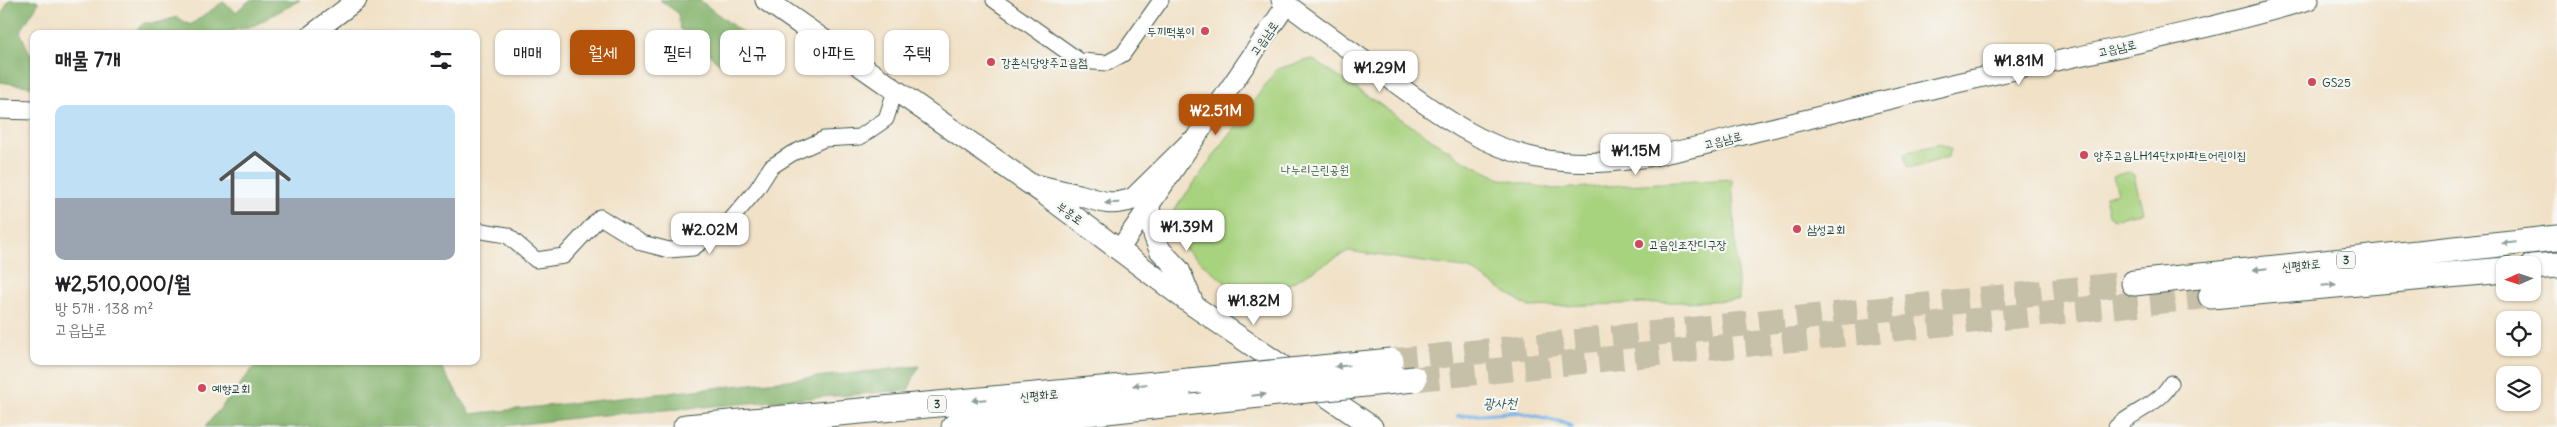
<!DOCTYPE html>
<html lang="ko">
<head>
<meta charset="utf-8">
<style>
  body { margin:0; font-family:Delius,"Poor Story",sans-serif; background:#f6f6f6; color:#202124; height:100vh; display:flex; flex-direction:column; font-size:19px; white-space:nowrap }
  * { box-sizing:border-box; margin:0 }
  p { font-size:16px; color:#757577 }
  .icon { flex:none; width:28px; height:28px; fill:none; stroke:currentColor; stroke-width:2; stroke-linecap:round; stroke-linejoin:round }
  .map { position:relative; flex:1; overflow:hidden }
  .panel { position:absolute; left:30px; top:30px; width:450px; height:335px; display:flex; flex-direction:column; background:#fff; border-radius:10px; box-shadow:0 1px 4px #0004 }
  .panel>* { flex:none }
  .banner { position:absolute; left:495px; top:30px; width:475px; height:45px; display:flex; gap:10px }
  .needle { width:32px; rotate:267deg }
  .buttons { position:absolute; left:2496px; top:256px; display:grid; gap:10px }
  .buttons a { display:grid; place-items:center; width:45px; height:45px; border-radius:10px; background:#fff; box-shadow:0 1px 4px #0004; font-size:25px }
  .price { position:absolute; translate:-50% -42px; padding:0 11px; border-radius:10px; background:#fff; color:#222; font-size:16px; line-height:32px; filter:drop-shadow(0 1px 2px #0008) }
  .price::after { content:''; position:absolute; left:50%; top:30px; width:15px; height:11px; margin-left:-8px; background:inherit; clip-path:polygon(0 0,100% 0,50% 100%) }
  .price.current { background:#b45309; color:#fff }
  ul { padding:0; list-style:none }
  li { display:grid; align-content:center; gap:10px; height:265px; padding:0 25px }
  li span { display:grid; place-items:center; height:155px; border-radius:10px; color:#555 }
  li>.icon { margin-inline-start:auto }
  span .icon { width:90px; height:90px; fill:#fffc; stroke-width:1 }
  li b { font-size:21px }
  h2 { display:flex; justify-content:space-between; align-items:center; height:60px; padding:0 25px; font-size:21px }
  .chip { padding:0 18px; border-radius:10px; background:#fff; box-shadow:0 1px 4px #0004; font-size:18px; line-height:45px }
  .chip.current { background:#b45309; color:#fff }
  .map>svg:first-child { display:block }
  .green { fill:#a7d27e; stroke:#638859 }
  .forest { fill:#85b46d; stroke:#527850 }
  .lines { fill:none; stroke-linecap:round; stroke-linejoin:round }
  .stream { stroke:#77b6eb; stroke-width:4 }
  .trunk-tunnel { stroke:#c7c0a9; stroke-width:25; stroke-dasharray:25 12; stroke-linecap:butt }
  .minor-casing { stroke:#3e564a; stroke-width:17 }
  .tertiary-casing { stroke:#3e564a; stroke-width:21 }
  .secondary-casing { stroke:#3e564a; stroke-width:23 }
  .trunk-casing { stroke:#3e564a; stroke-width:27 }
  .minor { stroke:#fff; stroke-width:15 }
  .tertiary { stroke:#fff; stroke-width:19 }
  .secondary { stroke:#fff; stroke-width:21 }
  .trunk { stroke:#fff; stroke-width:25 }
  .trunk-bridge-casing { stroke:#3e564a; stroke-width:27; stroke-linecap:butt }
  .trunk-bridge { stroke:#fff; stroke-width:25 }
  .oneway { fill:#8f9e9a }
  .poi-dot { fill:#d1495b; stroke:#f6f6f2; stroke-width:2 }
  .labels { text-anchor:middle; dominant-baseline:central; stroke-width:4.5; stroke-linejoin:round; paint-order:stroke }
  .shield { fill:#f6f6f2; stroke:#60746d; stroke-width:1 }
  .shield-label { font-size:11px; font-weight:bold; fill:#1f3d34 }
  .poi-label { font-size:12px; fill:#1f3d34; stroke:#f6f6f2; text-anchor:start }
  .street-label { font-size:12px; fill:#1f3d34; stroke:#f6f6f2 }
  .park-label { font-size:12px; fill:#3a5b43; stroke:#f6f6f2 }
  .water-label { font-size:14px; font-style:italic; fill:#355b62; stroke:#f6f6f2 }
</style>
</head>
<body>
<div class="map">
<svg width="2557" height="427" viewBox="0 0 2557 427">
  <rect width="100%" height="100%" fill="#f6f6f2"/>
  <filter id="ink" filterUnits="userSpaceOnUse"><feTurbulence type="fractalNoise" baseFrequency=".02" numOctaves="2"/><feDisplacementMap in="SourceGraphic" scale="10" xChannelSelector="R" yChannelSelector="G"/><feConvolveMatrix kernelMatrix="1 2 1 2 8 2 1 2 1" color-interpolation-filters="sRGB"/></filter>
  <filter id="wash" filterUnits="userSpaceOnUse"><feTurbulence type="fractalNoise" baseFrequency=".0096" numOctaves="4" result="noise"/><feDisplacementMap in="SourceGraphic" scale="20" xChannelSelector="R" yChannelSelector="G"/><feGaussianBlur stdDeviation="1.12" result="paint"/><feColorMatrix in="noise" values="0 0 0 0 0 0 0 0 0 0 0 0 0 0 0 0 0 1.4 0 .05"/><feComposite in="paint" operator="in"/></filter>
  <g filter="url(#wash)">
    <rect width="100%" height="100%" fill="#f1e1c6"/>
    <!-- green -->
    <path class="green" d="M1312,59L1461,159L1501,179L1553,189L1732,179L1739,300L1529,307L1470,269L1348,251L1252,305L1172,238L1170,216L1277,69Z
      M1939,144L1949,147L1951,150L1948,157L1913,168L1908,166L1905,153Z
      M2129,172L2134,175L2143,212L2114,219L2109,215L2105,196L2118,193L2113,176Z"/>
    <!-- forest -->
    <path class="forest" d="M9,0H37L38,4L20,32L32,58H34V87L0,82V18Z
      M250,0H300L255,25L220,34H132L144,23H157L177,17L190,25L223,2L236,12Z
      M660,0H699L743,33L721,65L680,28L678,13Z
      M259,361H437L471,414L919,366L908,390L592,416L496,427H205Z"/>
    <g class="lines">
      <!-- stream -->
      <path class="stream" d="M1458,416L1516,412L1565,423L1571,427"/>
    </g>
  </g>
  <g filter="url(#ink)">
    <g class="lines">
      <!-- trunk-tunnel -->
      <path class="trunk-tunnel" d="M1391,361L2134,283
        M1414,379L2211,296"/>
      <!-- minor casing -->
      <g class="minor-casing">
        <path id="minor" d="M994,0L1080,61L1107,63L1123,54L1161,0
          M476,230L507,235L536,260L564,256L600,217L642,243L669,250L693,248L728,223L757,189L771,167L791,154L824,139L860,137L886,119L895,91
          M2116,427C2134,411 2158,406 2171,383"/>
      </g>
      <!-- tertiary casing -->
      <g class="tertiary-casing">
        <path id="tertiary" d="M1281,0C1315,25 1349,50 1383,74C1431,109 1478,146 1537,158C1613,173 1690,148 1763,130C1822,116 1881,101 1940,87C2063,58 2187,36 2309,0
          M312,34L357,0
          M0,109L34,110
          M1119,250L1287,4"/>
      </g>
      <!-- secondary casing -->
      <g class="secondary-casing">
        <path id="secondary" d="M766,0L1043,193L1194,306L1372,427
          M1039,186C1052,189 1065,192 1079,195C1101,201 1108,207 1133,199L1190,143
          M1149,207L1154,235L1160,250L1179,270L1194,306"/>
      </g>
      <!-- trunk casing -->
      <g class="trunk-casing">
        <path id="trunk" d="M2532,267L2557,265
          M2134,283L2557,238
          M2211,296L2505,270
          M686,427L1189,381
          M954,427L1211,400"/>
      </g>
      <!-- minor -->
      <use href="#minor" class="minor"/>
      <!-- tertiary -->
      <use href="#tertiary" class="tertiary"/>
      <!-- secondary -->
      <use href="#secondary" class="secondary"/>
      <!-- trunk -->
      <use href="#trunk" class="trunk"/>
      <!-- trunk-bridge casing -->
      <g class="trunk-bridge-casing">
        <path id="trunk-bridge" d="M1189,381L1391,361
          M1211,400L1414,379"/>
      </g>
      <!-- trunk-bridge -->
      <use href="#trunk-bridge" class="trunk-bridge"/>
    </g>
    <!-- one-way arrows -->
    <defs><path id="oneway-solid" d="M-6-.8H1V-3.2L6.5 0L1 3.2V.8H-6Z" transform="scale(1.25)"/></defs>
    <g class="oneway">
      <use href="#oneway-solid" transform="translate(1112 203) rotate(178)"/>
      <use href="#oneway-solid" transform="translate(2509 243) rotate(174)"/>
      <use href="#oneway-solid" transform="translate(2260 269) rotate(174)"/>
      <use href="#oneway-solid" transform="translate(2329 285) rotate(-5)"/>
      <use href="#oneway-solid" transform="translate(1342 366) rotate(174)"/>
      <use href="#oneway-solid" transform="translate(1140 385) rotate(175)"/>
      <use href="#oneway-solid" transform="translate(1259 395) rotate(-6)"/>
      <use href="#oneway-solid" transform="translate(979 400) rotate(175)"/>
    </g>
  </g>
  <!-- markers -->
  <g class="poi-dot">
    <circle cx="1205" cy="31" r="5"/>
    <circle cx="991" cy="62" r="5"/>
    <circle cx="2312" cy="82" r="5"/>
    <circle cx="2084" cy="155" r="5"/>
    <circle cx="1797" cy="229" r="5"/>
    <circle cx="1639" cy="244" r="5"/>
    <circle cx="202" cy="388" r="5"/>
  </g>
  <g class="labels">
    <!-- shield labels -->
    <g class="shield">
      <rect x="2337" y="251.5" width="18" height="17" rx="4"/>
      <rect x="928" y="395.5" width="18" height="17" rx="4"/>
    </g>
    <g class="shield-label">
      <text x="2346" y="260">3</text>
      <text x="937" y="404">3</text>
    </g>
    <!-- poi labels -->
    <g class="poi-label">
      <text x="1195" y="31" text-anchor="end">두끼떡볶이</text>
      <text x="1001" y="62">강촌식당양주고읍점</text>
      <text x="2322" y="82">GS25</text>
      <text x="2094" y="155">양주고읍LH14단지아파트어린이집</text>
      <text x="1807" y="229">삼성교회</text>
      <text x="1649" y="244">고읍인조잔디구장</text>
      <text x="212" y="388">예향교회</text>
    </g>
    <!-- street labels -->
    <g class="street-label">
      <text transform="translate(1264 38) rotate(-55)">고읍남로</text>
      <text transform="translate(2117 48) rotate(-13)">고읍남로</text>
      <text transform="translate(1723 140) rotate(-14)">고읍남로</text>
      <text transform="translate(1070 213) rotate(36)">부흥로</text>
      <text transform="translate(2301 265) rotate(-6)">신평화로</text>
      <text transform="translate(1039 395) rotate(-5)">신평화로</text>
    </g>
    <!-- park labels -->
    <g class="park-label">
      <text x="1315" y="169">나누리근린공원</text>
    </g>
    <!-- water labels -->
    <g class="water-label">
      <text transform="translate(1500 403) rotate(-1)">광사천</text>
    </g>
  </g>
</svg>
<div class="buttons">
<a><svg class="needle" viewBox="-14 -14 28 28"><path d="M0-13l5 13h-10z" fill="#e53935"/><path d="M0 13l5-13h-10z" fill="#757577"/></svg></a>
<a><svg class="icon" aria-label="locate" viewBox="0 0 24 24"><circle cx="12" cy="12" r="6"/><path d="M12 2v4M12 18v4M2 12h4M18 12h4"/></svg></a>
<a><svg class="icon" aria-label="layers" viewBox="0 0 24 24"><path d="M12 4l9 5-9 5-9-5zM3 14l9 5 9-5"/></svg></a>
</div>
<b class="price" style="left:2019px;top:86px">₩1.81M</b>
<b class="price" style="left:1380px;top:93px">₩1.29M</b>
<b class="price current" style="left:1216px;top:136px">₩2.51M</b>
<b class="price" style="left:1636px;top:176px">₩1.15M</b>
<b class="price" style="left:1187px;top:252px">₩1.39M</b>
<b class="price" style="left:710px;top:255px">₩2.02M</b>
<b class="price" style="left:1254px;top:326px">₩1.82M</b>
<div class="banner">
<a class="chip">매매</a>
<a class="chip current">월세</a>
<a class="chip">필터</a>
<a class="chip">신규</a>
<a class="chip">아파트</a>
<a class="chip">주택</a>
</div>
<section class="panel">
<h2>매물 7개<svg class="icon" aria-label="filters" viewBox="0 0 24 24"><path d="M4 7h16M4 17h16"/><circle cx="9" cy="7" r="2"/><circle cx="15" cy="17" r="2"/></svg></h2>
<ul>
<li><span style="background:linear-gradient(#bfe0f5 60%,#9aa5b1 0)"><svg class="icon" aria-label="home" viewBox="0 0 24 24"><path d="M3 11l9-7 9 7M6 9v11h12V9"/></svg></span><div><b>₩2,510,000/월</b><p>방 5개 · 138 m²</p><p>고읍남로</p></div></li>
</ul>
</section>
</div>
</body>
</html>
